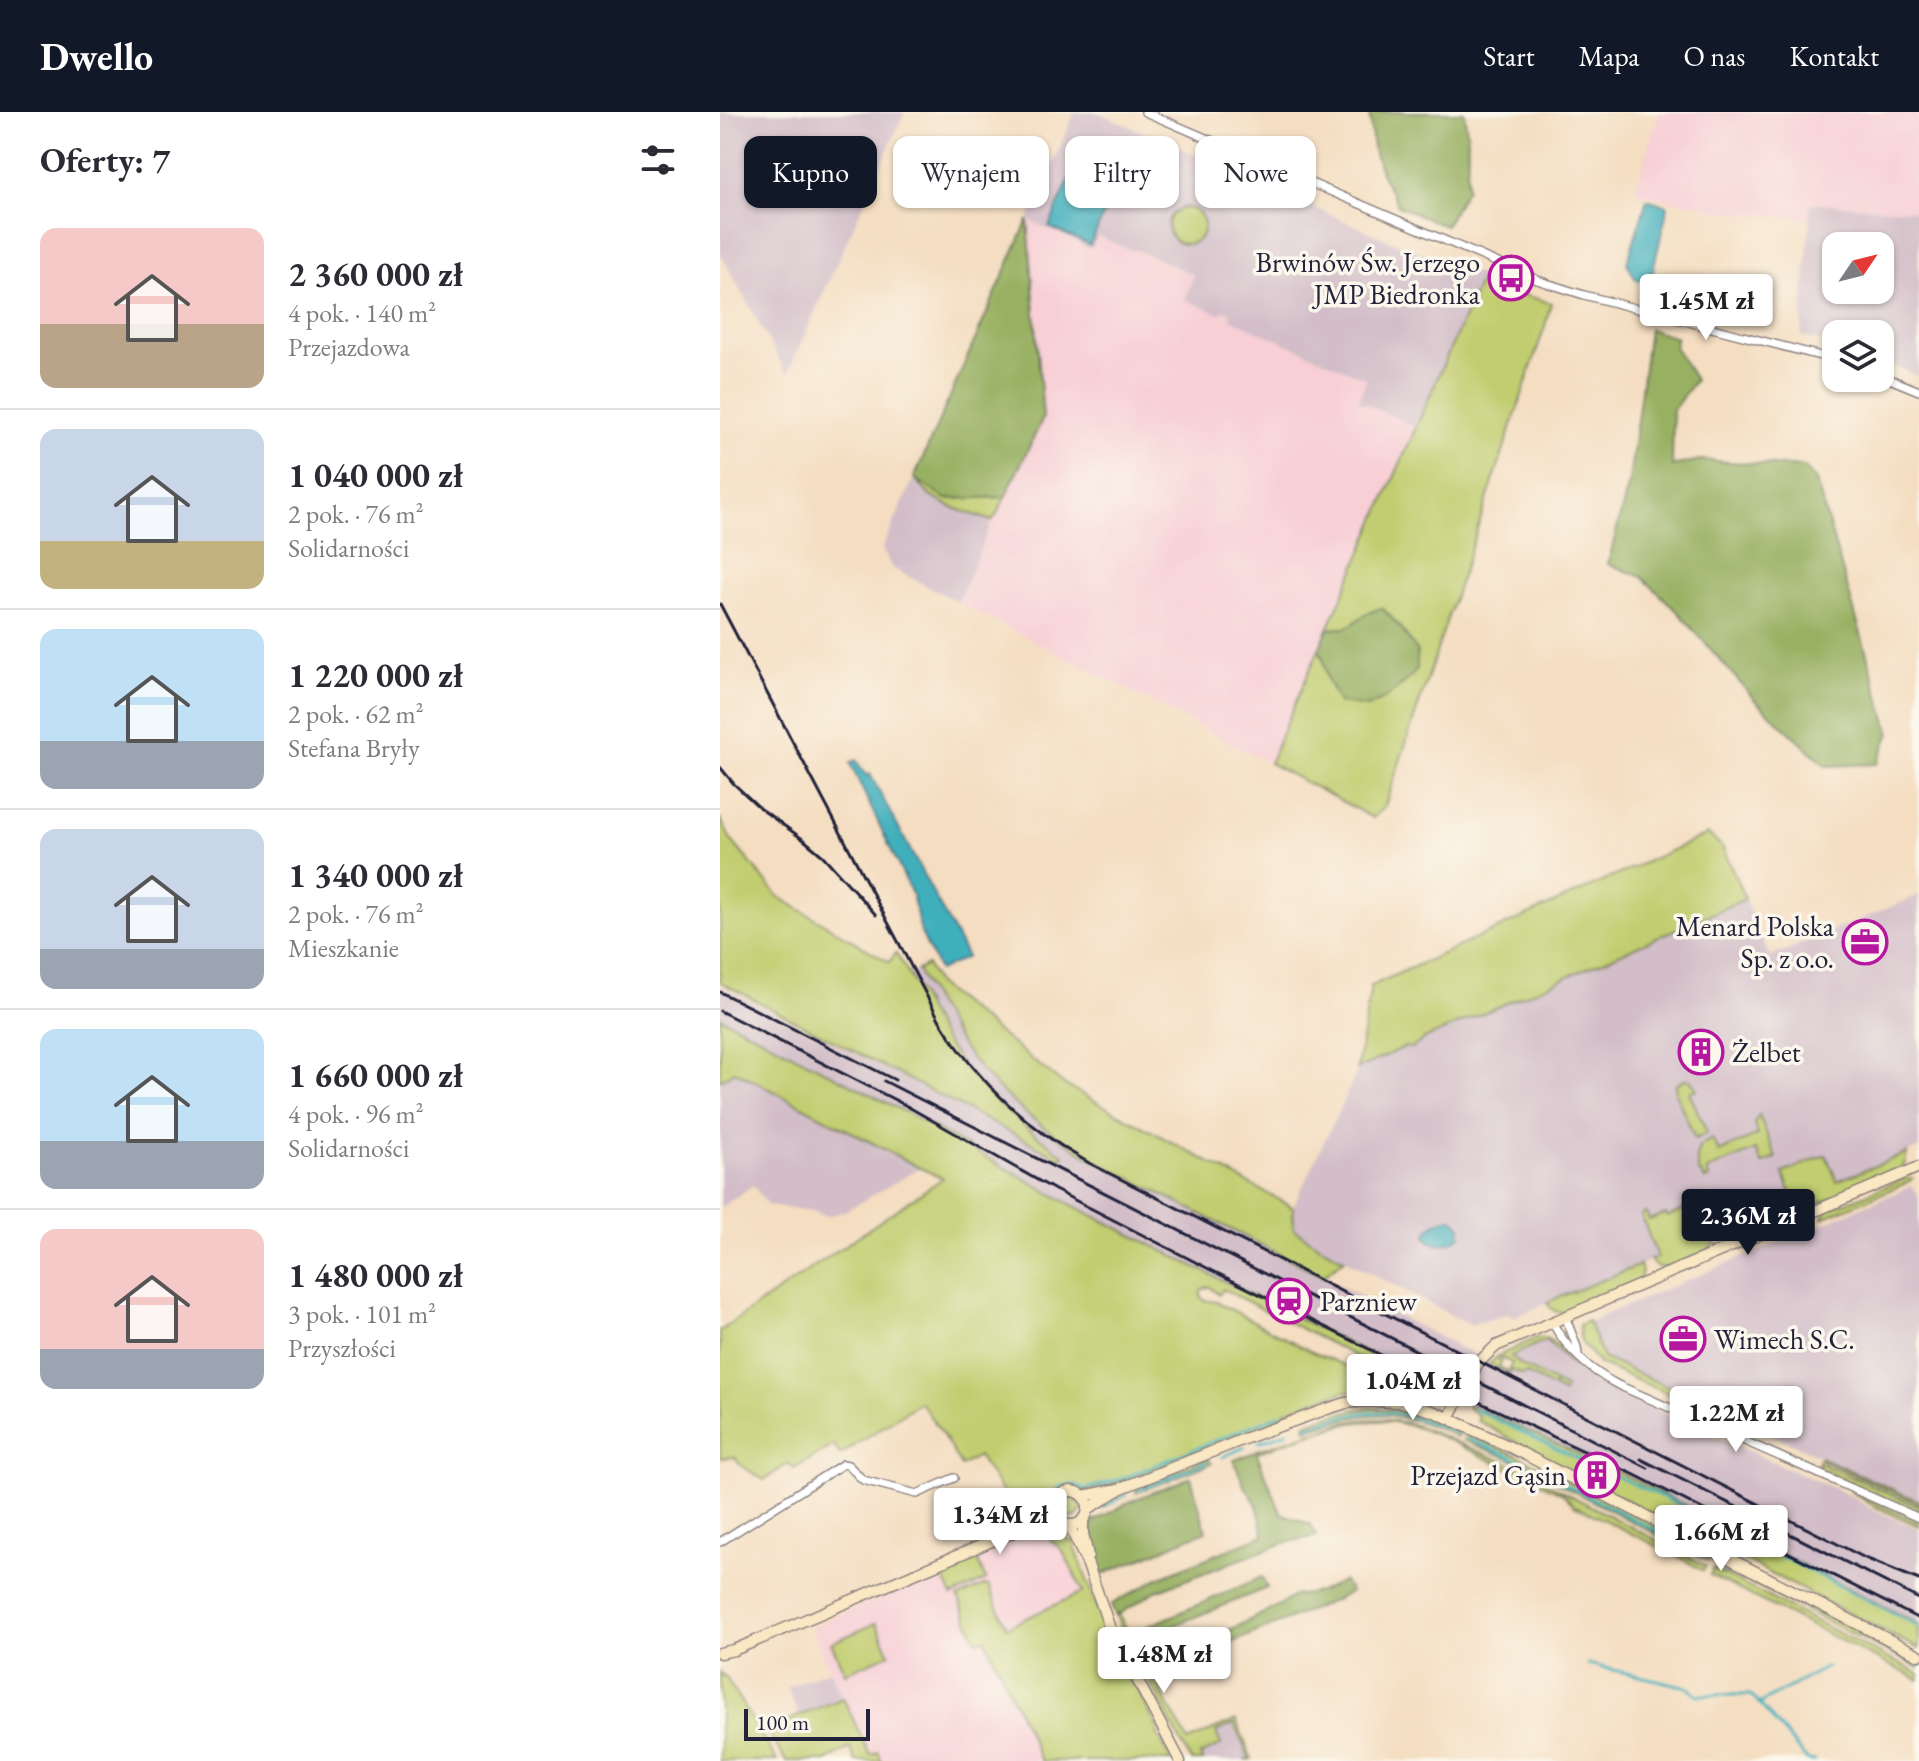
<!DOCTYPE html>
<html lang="pl">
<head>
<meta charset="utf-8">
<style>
  body { margin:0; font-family:"EB Garamond",serif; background:#f2f2f3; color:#2b2b33; height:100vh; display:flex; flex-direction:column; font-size:30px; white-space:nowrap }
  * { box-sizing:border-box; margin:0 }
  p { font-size:26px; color:#7c7c81 }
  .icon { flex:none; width:44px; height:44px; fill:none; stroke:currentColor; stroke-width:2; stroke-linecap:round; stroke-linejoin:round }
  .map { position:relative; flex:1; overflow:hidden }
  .sheet { display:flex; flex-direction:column; background:#fff; width:720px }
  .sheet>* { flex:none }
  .banner { position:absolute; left:24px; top:24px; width:760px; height:72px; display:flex; gap:16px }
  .needle { width:52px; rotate:55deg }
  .fabs { position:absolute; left:1102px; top:120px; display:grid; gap:16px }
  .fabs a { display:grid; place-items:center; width:72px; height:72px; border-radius:16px; background:#fff; box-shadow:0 2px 6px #0004; font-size:40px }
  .scale { position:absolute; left:24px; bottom:20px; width:126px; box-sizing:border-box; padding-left:8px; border:4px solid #22223b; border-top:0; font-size:22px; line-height:28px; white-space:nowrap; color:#22223b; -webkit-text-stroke:6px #fbf7ec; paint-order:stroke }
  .price { position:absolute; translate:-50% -68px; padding:0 18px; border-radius:8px; background:#fff; color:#222; font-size:26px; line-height:52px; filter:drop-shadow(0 2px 4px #0008) }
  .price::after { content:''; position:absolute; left:50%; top:48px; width:24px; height:18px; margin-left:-12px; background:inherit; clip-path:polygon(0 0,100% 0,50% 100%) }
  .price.selected { background:#111827; color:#fff }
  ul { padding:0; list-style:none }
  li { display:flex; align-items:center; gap:24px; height:200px; padding:0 40px }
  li+li { border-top:2px solid #e1e1e2 }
  li span { display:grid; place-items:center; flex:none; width:224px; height:160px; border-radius:16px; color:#555 }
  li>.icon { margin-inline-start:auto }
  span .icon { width:96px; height:96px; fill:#fffc; stroke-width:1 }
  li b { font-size:34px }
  h2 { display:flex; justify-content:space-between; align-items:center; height:96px; padding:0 40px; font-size:34px }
  .tag { padding:0 28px; border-radius:16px; background:#fff; box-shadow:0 2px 6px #0004; font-size:28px; line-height:72px }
  .tag.selected { background:#111827; color:#fff }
  header { display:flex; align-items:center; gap:48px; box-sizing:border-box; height:112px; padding:0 40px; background:#111827; color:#fff }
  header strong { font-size:38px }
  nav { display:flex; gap:44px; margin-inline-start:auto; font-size:28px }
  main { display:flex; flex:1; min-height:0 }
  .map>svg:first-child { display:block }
  .built { fill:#f7cfd5 }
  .industrial { fill:#d2bdc8; fill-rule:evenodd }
  .green { fill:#c1cd6f; stroke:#727855; stroke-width:2 }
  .forest { fill:#98b062; stroke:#5d694e; stroke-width:2 }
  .water { fill:#40afbc; stroke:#31687c; stroke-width:2 }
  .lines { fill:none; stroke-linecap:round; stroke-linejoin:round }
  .stream { stroke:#40afbc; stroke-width:3 }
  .street-casing { stroke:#8b807e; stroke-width:10 }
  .secondary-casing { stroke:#8b807e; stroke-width:13 }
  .street { stroke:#fff; stroke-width:7 }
  .secondary { stroke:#fae7c3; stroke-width:10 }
  .rail { stroke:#22223b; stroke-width:3 }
  .labels { text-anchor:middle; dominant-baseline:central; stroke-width:7; stroke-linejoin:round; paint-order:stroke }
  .poi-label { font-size:28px; fill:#22223b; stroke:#fbf7ec; text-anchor:end }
</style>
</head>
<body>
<header>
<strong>Dwello</strong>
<nav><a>Start</a><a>Mapa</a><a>O nas</a><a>Kontakt</a></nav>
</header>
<main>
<section class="sheet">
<h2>Oferty: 7<svg class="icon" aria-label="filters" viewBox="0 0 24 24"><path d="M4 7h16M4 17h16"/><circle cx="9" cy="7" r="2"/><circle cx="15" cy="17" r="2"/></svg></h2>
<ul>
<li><span style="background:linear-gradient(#f6c9c9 60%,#b9a48a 0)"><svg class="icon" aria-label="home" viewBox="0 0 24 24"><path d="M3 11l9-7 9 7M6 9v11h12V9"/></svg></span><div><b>2 360 000 zł</b><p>4 pok. · 140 m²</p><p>Przejazdowa</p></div></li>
<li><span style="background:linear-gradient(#c9d6e8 70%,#c2b280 0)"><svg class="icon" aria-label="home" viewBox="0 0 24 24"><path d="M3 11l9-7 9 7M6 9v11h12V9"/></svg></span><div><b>1 040 000 zł</b><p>2 pok. · 76 m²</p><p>Solidarności</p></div></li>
<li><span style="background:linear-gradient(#bfe0f5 70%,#9aa5b1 0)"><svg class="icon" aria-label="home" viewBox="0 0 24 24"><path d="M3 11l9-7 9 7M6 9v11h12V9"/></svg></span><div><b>1 220 000 zł</b><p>2 pok. · 62 m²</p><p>Stefana Bryły</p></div></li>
<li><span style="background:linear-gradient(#c9d6e8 75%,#9aa5b1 0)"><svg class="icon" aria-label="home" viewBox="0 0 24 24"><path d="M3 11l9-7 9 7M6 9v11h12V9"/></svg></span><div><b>1 340 000 zł</b><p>2 pok. · 76 m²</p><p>Mieszkanie</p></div></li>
<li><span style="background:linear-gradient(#bfe0f5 70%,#9aa5b1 0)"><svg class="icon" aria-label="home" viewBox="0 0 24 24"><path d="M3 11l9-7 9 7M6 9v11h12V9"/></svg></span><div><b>1 660 000 zł</b><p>4 pok. · 96 m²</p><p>Solidarności</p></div></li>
<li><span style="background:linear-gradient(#f6c9c9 75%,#9aa5b1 0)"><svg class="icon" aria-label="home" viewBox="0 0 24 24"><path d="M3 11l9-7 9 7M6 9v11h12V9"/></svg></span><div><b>1 480 000 zł</b><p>3 pok. · 101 m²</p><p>Przyszłości</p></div></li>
</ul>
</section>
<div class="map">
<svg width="1199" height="1649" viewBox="0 0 1199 1649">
  <rect width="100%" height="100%" fill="#fbf7ec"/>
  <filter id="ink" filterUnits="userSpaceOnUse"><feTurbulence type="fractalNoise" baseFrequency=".0125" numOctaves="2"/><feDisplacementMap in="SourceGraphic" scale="16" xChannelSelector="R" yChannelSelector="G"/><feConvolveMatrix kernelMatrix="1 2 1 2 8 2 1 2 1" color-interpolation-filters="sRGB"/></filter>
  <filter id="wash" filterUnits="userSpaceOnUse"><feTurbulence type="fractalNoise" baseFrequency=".006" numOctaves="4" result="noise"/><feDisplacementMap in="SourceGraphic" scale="32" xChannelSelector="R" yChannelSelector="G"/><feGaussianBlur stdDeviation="1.8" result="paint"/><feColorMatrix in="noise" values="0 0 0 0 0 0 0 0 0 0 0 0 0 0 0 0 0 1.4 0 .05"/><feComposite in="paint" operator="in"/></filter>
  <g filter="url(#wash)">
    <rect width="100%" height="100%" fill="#f4ddc0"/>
    <!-- built -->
    <path class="built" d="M939,0H1199V99L1091,91L1090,107L987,98V93L949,89L915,79Z
      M308,108L358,130L360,133L377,124L413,139L414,137L474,163L464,186L512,201V207L648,267L685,309V311L696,316L549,651L238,490L272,409L277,402L323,306Z
      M320,1418L343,1439L363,1477L386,1649H162L158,1640L150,1644L109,1558L91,1515Z"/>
    <!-- industrial -->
    <path class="industrial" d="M0,0H185L67,262L0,141Z
      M355,0H377L668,128L762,164L696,316L684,310V309L638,289L647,267L511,207V201L505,198L500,202L464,187L474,163L415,137L413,139L378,124L372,136L364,135L358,130L308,108Z
      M1091,91L1199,99V265L1160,248V222H1116V234L1081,224ZM1116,134H1160V178H1116Z
      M194,366L210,384L231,395L272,409L238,490L172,456L162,437Z
      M1199,783V1036L829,1191L820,1193L819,1195L794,1205L788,1202L750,1213L599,1134L574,1117L573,1095L636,962L637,957L686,935H692L704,927L1025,787L1050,845Z
      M197,858L232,919L263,960L283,981L304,1001L353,1036L789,1261L791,1258L803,1263L806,1261L843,1281L845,1276L801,1253L790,1243L826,1228L874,1271L1131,1384L1150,1396L1199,1417V1512L899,1360L748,1292L350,1092L183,999L0,905V874L342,1047L344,1043L313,1022L275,989L238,947L213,908L190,861Z
      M15,959L38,970L200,1056L125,1099L107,1104L92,1099L48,1094L33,1073L0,1096V968Z
      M1192,1074L1199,1084V1389L883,1246L868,1210Z
      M109,1558L123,1586L79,1604L67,1575Z
      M515,1612L529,1646L524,1649H483L480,1644L500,1633L495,1620Z"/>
    <!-- green -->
    <path class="green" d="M448 114a18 18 0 1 1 36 0a18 18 0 1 1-36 0Z
      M762,164L807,184L831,191L825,214L665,694L653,706L549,651L599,537L603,546L608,569L697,539L680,515L662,496L648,501L626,516L608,517Z
      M196,367L226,387L285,385L277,402L272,409L231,395L210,384Z
      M0,706L11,728L59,785L169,850L176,841C195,869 206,900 224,928C255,975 298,1012 344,1043L342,1047L0,870Z
      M988,722L1003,736L1025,787L704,927L692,936L685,935L637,957L651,874Z
      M207,853L217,872L343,972L573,1095L574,1117L599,1134L624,1147L603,1164L382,1052C329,1022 281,987 245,938C226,913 212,885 197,858Z
      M0,905L183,999L350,1092L733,1284L730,1290L725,1284L712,1279L711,1281L722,1288L721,1289L692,1281L691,1279L693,1274L704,1280L707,1275L690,1267L686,1274L677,1272L672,1259L668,1261L660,1254L639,1246L503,1177L499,1183L489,1174L481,1178V1185L484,1188L497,1190L592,1240L654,1265L658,1269L657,1276C627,1277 602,1285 574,1296L576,1301L574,1302L568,1297L565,1299L566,1303L564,1306L396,1373L364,1380L351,1376L344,1377L336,1383L330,1394L294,1411L290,1405L297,1401L258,1344L241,1354L221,1320L200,1290L120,1343L114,1333L74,1357L69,1351L44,1368L20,1353L15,1345L0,1346V1219L223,1066L200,1056L15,959L0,968Z
      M965,967L970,968L977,977L969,980L987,1021L975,1027L955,980L956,972Z
      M1039,1003L1056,1046L1042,1052L1036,1038L987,1058L989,1066L985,1068L981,1061H979C977,1052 975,1043 980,1034L992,1027L999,1040L1038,1023L1034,1011Z
      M1187,1041L1185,1052L1180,1057L1018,1126L1008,1124L1003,1118L1074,1088L1063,1061L1106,1043L1117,1069Z
      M1186,1066H1192L1189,1070L1103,1106L1105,1101L1109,1097Z
      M969,1084L977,1102L985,1099L995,1121L996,1130L987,1139L947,1156L936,1155L930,1148L937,1145L921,1103L926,1101L929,1108L945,1102L947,1105L968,1096L964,1086Z
      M920,1153C923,1159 922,1166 916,1170L844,1200C835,1201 831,1198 827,1190Z
      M868,1209L883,1246L960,1280L958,1286L879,1252L862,1231L860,1225L859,1213Z
      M818,1225C837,1226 843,1242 854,1255L826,1228L791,1244L801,1253L834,1270V1273L836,1271L845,1276L843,1281L806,1261L803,1263L791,1258L790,1262L769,1252L776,1246L782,1249L779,1255L788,1259L792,1251L778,1244Z
      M967,1284L1022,1309L1020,1313L965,1289Z
      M748,1292L899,1360L1199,1512V1537L829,1349L757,1308L759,1304L749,1297Z
      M650,1296L690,1299L740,1319L738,1325C675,1296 651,1298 586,1317L585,1312C606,1304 627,1298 650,1296Z
      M662,1307L688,1311L700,1315L792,1353L986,1454L983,1459L963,1447L854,1393L843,1382C815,1369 786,1356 758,1342C727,1328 694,1309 659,1309C618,1309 577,1326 539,1340L537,1338L622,1311L638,1308Z
      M746,1322L797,1343L986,1439L989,1444L988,1449L791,1347L743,1328Z
      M1100,1345L1199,1389V1392L1099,1347Z
      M487,1346L492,1351L416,1381V1375Z
      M1098,1350L1199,1395V1401L1099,1357Z
      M1130,1379L1199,1410V1414L1154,1394Z
      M341 1396a10 10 0 1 1 20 0a10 10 0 1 1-20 0Z
      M336,1416L345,1421L350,1430L353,1429L378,1499L391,1528L389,1530L392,1535H395L439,1619L437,1622L452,1649H321L265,1526L257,1529L238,1485L266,1473L269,1474L287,1515L363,1480L343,1439L320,1418Z
      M256,1445L266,1468L232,1484L221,1460Z
      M1002,1448L1199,1547V1556L995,1452Z
      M993,1457L1199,1562V1568L990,1463Z
      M399,1503L468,1629L516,1608L532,1647L524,1649L529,1646L514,1612L496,1620L501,1633L480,1643L483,1649H471L409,1531L411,1529L409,1524L406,1525L396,1504Z
      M156,1511L170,1542L125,1561L111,1531Z
      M0,1560L3,1565L5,1564L57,1649H0Z
      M123,1586L150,1643L158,1640L162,1649H136L130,1636L106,1649H66L48,1620L71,1607Z"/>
    <!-- forest -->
    <path class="forest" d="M649,0H744L748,27L747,76L725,114L678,94L662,63L653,36Z
      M308,108L323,306L285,385L226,387L194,366Z
      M929,217L956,225L955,236L975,268L953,298L952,354L980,348L1084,355L1096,369L1170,621L1157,652L1106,654L1035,588L959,501L922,465L888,452L909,370Z
      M662,496L680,515L697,539V557L690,566L666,586L648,595L619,591L608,569L603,546L599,537L608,517L626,516L648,501Z
      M537,1339L539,1340L537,1342L561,1401L590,1412L597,1424L564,1431L436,1479L396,1504L391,1493L438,1466L544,1423L537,1393L523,1371L514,1348Z
      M471,1365L486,1419L381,1463L371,1417L373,1410L413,1388Z
      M542,1465L547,1476L428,1524L424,1516Z
      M623,1469L631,1480L615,1488L436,1562L430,1551L487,1529L554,1496L574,1484L599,1480Z"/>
    <!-- water -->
    <path class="water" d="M352,61L394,79L370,133L329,115Z
      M927,87L948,94L930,171L916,168L907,151Z
      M136,648L146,664L150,662L247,845L219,859L201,821L192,782L130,651Z
      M732,1106L741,1115V1124C730,1132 714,1138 706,1124C709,1113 721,1107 732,1106Z"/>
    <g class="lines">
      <!-- stream -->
      <path class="stream" d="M754,1297L872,1353
        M586,1315C652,1294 673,1295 737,1321
        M748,1327L792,1345L987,1445
        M539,1330L567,1320
        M502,1345L525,1335
        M887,1360L958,1392L1199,1514
        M419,1378L487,1350
        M382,1396L406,1383
        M299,1406L323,1393L335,1379L342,1374L352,1373L367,1377L404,1366L561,1302
        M998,1451L1067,1484
        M1168,1538L1199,1553
        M868,1552L967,1575L978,1583H1030L1039,1591L1087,1648L1095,1649
        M1040,1591L1107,1555"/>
    </g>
  </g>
  <g filter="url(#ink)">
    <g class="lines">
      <!-- street casing -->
      <g class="street-casing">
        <path id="street" d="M425,0L820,169L864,183L1116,248
          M1160,263L1199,279
          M845,1204L857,1235L858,1243
          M832,1210C847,1238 869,1258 898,1273L1199,1406
          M0,1430L123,1352L128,1353L143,1368L197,1382L234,1366"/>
      </g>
      <!-- secondary casing -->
      <g class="secondary-casing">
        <path id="secondary" d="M729,1306L758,1251L776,1234L1199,1055
          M334 1396a17 17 0 1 1 34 0a17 17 0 1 1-34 0Z
          M363,1384L399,1377L529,1325L607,1297L626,1291L646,1289L681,1290L715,1300L788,1334L1199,1543
          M368,1397L397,1379
          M363,1408V1422L368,1444
          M312,1412L321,1413L340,1408
          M349,1413L368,1453L389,1514L460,1649
          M0,1541L14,1538L312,1412L318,1406L335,1395"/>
      </g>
      <!-- street -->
      <use href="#street" class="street"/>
      <!-- secondary -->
      <use href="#secondary" class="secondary"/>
      <!-- rail -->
      <path class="rail" d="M0,492L220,909C257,969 307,1016 369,1051L1145,1446L1199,1468
        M0,655L14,672L41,697L84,728L103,744L156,803
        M0,880L175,968
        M0,899L185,993L335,1078L489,1157L699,1262L913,1362L1199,1507
        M164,969L928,1356
        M921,1347L1199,1487"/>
    </g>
  </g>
  <!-- icons -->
  <defs>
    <g id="bus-ring" transform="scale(2.3)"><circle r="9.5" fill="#fbf7ec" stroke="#b5179e" stroke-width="1.5"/><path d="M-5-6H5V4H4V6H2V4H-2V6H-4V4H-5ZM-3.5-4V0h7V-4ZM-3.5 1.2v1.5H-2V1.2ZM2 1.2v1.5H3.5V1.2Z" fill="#b5179e"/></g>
    <g id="office-ring" transform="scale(2.3)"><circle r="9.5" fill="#fbf7ec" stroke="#b5179e" stroke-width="1.5"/><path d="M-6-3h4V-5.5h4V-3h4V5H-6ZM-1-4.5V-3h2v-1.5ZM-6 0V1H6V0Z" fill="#b5179e"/></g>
    <g id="building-ring" transform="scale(2.3)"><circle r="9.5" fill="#fbf7ec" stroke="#b5179e" stroke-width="1.5"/><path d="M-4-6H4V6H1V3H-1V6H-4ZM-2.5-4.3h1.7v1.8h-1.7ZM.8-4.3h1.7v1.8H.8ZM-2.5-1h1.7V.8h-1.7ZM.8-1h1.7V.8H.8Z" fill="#b5179e"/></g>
    <g id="station-ring" transform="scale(2.3)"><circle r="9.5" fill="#fbf7ec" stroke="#b5179e" stroke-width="1.5"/><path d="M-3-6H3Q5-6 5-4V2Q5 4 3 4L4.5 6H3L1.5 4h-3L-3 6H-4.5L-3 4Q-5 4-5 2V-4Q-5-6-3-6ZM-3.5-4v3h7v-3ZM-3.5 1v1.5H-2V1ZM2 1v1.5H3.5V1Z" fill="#b5179e"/></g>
  </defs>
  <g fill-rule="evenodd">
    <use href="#bus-ring" x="791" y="166"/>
    <use href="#office-ring" x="1145" y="830"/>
    <use href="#building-ring" x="981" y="940"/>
    <use href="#station-ring" x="569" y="1189"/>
    <use href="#office-ring" x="963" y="1227"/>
    <use href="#building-ring" x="877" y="1363"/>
  </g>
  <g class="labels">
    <!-- poi labels -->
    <g class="poi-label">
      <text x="760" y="150">Brwinów Św. Jerzego<tspan x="760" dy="32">JMP Biedronka</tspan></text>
      <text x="1114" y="814">Menard Polska<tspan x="1114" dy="32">Sp. z o.o.</tspan></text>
      <text x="1012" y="940" text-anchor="start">Żelbet</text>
      <text x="600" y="1189" text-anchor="start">Parzniew</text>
      <text x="994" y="1227" text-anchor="start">Wimech S.C.</text>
      <text x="846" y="1363">Przejazd Gąsin</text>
    </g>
  </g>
</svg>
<div class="fabs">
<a><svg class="needle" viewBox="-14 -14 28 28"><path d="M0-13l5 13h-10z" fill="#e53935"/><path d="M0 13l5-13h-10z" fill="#7c7c81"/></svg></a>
<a><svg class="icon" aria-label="layers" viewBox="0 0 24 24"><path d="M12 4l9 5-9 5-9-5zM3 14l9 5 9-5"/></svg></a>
</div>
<div class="scale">100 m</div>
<b class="price" style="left:986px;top:230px">1.45M zł</b>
<b class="price selected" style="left:1028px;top:1145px">2.36M zł</b>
<b class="price" style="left:693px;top:1310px">1.04M zł</b>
<b class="price" style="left:1016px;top:1342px">1.22M zł</b>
<b class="price" style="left:280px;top:1444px">1.34M zł</b>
<b class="price" style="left:1001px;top:1461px">1.66M zł</b>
<b class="price" style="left:444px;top:1583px">1.48M zł</b>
<div class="banner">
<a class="tag selected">Kupno</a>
<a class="tag">Wynajem</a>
<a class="tag">Filtry</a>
<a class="tag">Nowe</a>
</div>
</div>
</main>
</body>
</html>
